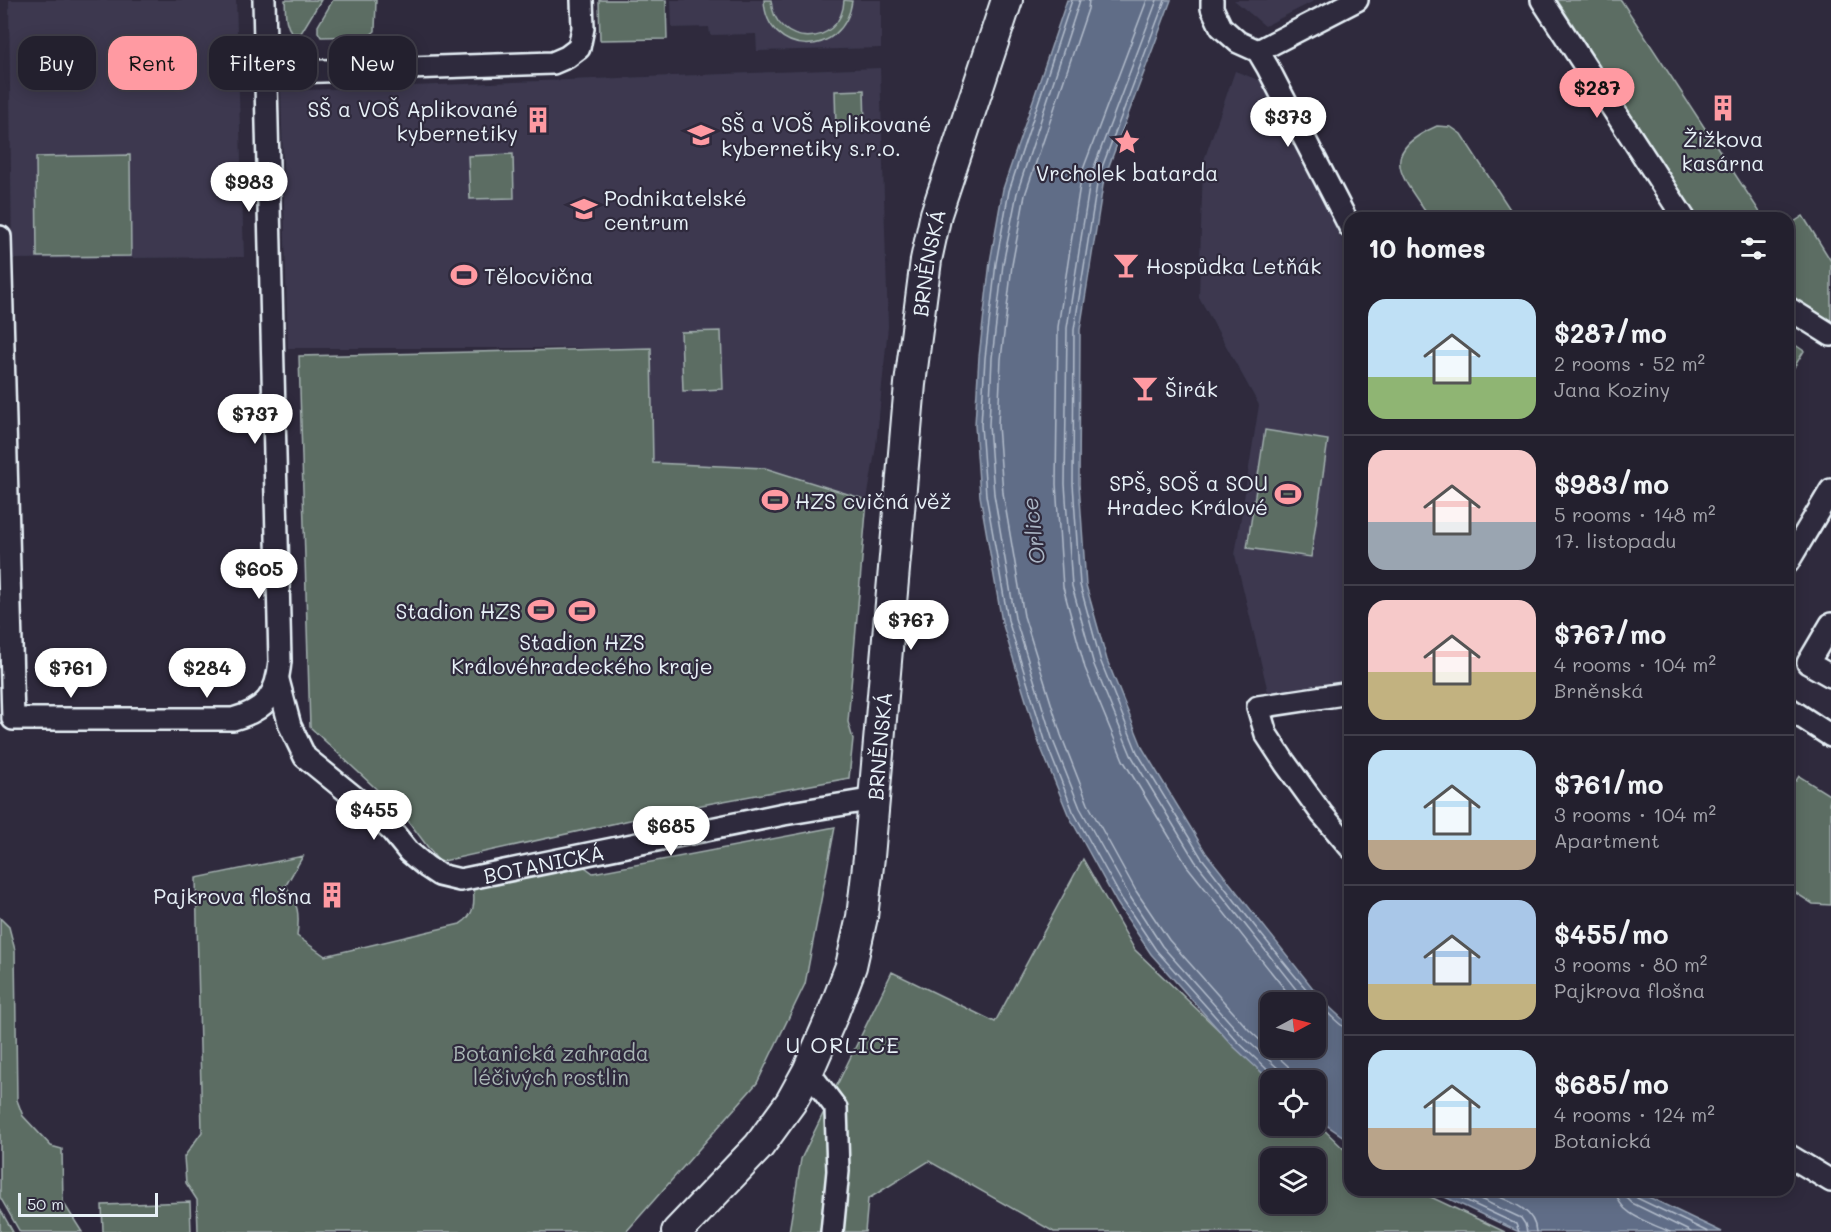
<!DOCTYPE html>
<html lang="en">
<head>
<meta charset="utf-8">
<style>
  body { margin:0; font-family:Mali,sans-serif; background:#2b2836; color:#f1f3f6; height:100vh; display:flex; flex-direction:column; font-size:22px; white-space:nowrap }
  * { box-sizing:border-box; margin:0 }
  p { font-size:20px; color:#a3a3aa }
  .icon { flex:none; width:33px; height:33px; fill:none; stroke:currentColor; stroke-width:2; stroke-linecap:round; stroke-linejoin:round }
  .map { position:relative; flex:1; overflow:hidden }
  .sheet { position:absolute; left:1344px; top:212px; width:450px; height:984px; display:flex; flex-direction:column; background:#23202e; border-radius:18px; box-shadow:0 3px 15px #0003,0 0 0 2px #403e4a }
  .sheet>* { flex:none }
  .top-card { position:absolute; left:18px; top:36px; width:570px; height:54px; display:flex; gap:12px }
  .needle { width:39px; rotate:83deg }
  .buttons { position:absolute; left:1260px; top:992px; display:grid; gap:12px }
  .buttons a { display:grid; place-items:center; width:66px; height:66px; border-radius:12px; background:#23202e; box-shadow:0 3px 15px #0003,0 0 0 2px #403e4a; font-size:30px }
  .scale { position:absolute; left:18px; bottom:15px; width:140px; box-sizing:border-box; padding-left:6px; border:3px solid #e8f1f8; border-top:0; font-size:16px; line-height:21px; white-space:nowrap; color:#e8f1f8; -webkit-text-stroke:4px #2f2a3d; paint-order:stroke }
  .price { position:absolute; translate:-50% -51px; padding:0 14px; border-radius:21px; background:#fff; color:#222; font-size:20px; line-height:39px; filter:drop-shadow(0 2px 3px #0008) }
  .price::after { content:''; position:absolute; left:50%; top:36px; width:18px; height:14px; margin-left:-9px; background:inherit; clip-path:polygon(0 0,100% 0,50% 100%) }
  .price.current { background:#ff9aa2; color:#111 }
  ul { padding:0; list-style:none }
  li { display:flex; align-items:center; gap:18px; height:150px; padding:0 24px }
  li+li { border-top:2px solid #403e4a }
  li span { display:grid; place-items:center; flex:none; width:168px; height:120px; border-radius:18px; color:#555 }
  li>.icon { margin-inline-start:auto }
  span .icon { width:72px; height:72px; fill:#fffc; stroke-width:1 }
  li b { font-size:26px }
  h2 { display:flex; justify-content:space-between; align-items:center; height:72px; padding:0 24px; font-size:26px }
  .chip { padding:0 21px; border-radius:18px; background:#23202e; box-shadow:0 3px 15px #0003,0 0 0 2px #403e4a; font-size:21px; line-height:54px }
  .chip.current { background:#ff9aa2; color:#111 }
  .map>svg:first-child { display:block }
  .built { fill:#3c394f }
  .green { fill:#5c6d64; stroke:#a2afae; stroke-width:1.5; fill-rule:evenodd }
  .water { fill:#606d87; stroke:#96a2b4; stroke-width:1.5; fill-rule:evenodd }
  .lines { fill:none; stroke-linecap:round; stroke-linejoin:round }
  .shore { stroke:#b2bccb; stroke-width:1.5 }
  .street-casing { stroke:#e8f1f8; stroke-width:26 }
  .secondary-casing { stroke:#e8f1f8; stroke-width:34 }
  .street { stroke:#2f2a3d; stroke-width:21 }
  .secondary { stroke:#2f2a3d; stroke-width:30 }
  .labels { text-anchor:middle; dominant-baseline:central; stroke-width:4.5; stroke-linejoin:round; paint-order:stroke }
  .poi-label { font-size:21px; fill:#e8f1f8; stroke:#2f2a3d; text-anchor:start }
  .street-label { font-size:21px; fill:#e8f1f8; stroke:#2f2a3d }
  .park-label { font-size:21px; fill:#a9b6b5; stroke:#2f2a3d }
  .water-label { font-size:22px; font-style:italic; fill:#abb6c5; stroke:#2f2a3d }
  .neighbourhood-label { font-size:22px; letter-spacing:1.5px; fill:#e8f1f8; stroke:#2f2a3d }
</style>
</head>
<body>
<div class="map">
<svg width="1831" height="1232" viewBox="0 0 1831 1232">
  <rect width="100%" height="100%" fill="#2f2a3d"/>
  <filter id="ink" filterUnits="userSpaceOnUse"><feTurbulence type="fractalNoise" baseFrequency=".0167" numOctaves="2"/><feDisplacementMap in="SourceGraphic" scale="12" xChannelSelector="R" yChannelSelector="G"/><feConvolveMatrix kernelMatrix="1 2 1 2 8 2 1 2 1" color-interpolation-filters="sRGB"/></filter>
  <g filter="url(#ink)">
    <!-- built -->
    <path class="built" d="M9,0H236L244,257L12,259Z
      M671,0H881V48L757,51L756,34L710,35L709,27L672,28Z
      M1234,0H1316L1265,26Z
      M880,68L888,326L876,446L867,500L765,468L653,463L651,348H288L281,91Z
      M1235,71L1261,81L1350,255V682L1269,696L1235,555L1259,405L1199,297L1203,163Z"/>
    <!-- green -->
    <path class="green" d="M285,0H321L301,33H292C284,23 286,12 285,0Z
      M333,0H376L375,31L369,36L321,37L318,32V26Z
      M599,0H666L667,39L600,40Z
      M764,0H771C774,49 842,49 844,0L852,1C844,61 766,57 764,0Z
      M1557,0H1621L1763,217H1697Z
      M864,90L865,126L836,128L835,91Z
      M1437,126L1451,127L1461,134L1515,217H1429C1402,176 1376,153 1437,126Z
      M513,154L514,198L470,199L468,156Z
      M130,155L131,256L37,257L36,157Z
      M1803,216L1831,261V321L1788,295V226Z
      M721,331L723,389L683,391L681,332Z
      M1788,340L1804,351L1788,377Z
      M651,348L653,463L765,468L867,500L848,722L853,739L849,778L680,809L439,862L403,814L310,727L299,356Z
      M1265,430L1328,440L1311,557L1247,548Z
      M1788,776L1796,781L1799,776L1831,796L1829,804L1831,806V905L1813,904L1788,888Z
      M835,827L805,984L757,1083L626,1232H198L197,1200L186,1183L184,1157L202,1132L196,878L303,856L286,885C298,906 300,912 297,936L325,956L460,924C475,915 475,903 473,887L582,865L593,873Z
      M1083,859L1135,950L1271,1080L1270,1125H1316V1122L1350,1155V1190H1416L1505,1232H1054L929,1161L868,1199L865,1232H789L801,1159L892,972L995,1022ZM1270,1158H1316V1203H1270Z
      M0,918L9,927L15,950L17,1100L23,1116L51,1146L62,1149L63,1202L82,1232H20L0,1197Z
      M190,1202L191,1232H103L102,1205Z
      M0,1209L13,1232H0Z"/>
    <!-- water -->
    <path class="water" d="M1067,0H1171L1104,179L1080,330L1079,484L1086,585L1107,660L1143,749L1206,853L1323,1001L1350,1026V1141L1316,1118V1080H1270L1233,1046L1151,954L1117,903L1068,814L1039,743L1002,622L980,496L975,425L979,357L990,262L1003,189ZM1270,1002H1316V1047H1270Z
      M1430,1190H1634L1722,1232H1519Z"/>
    <g class="lines">
      <!-- shore -->
      <path class="shore" d="M1072,0L1009,191L996,263L985,358L981,425L986,495L1008,620L1045,740L1073,811L1122,899L1156,950L1237,1041L1274,1076L1276,1080
        M1080,0L1017,193L1003,264L992,358L989,425L994,494L1015,618L1052,738L1080,808L1129,895L1162,946L1242,1036L1280,1070L1284,1080
        M1089,0L1088,9L1025,195L1012,265L1001,359L998,425L1003,493L1024,616L1061,735L1088,804L1136,891L1169,940L1249,1030L1288,1066L1293,1080
        M1147,0L1082,172L1058,327L1056,484L1063,587L1085,668L1123,760L1187,866L1295,1002
        M1157,0L1091,175L1067,328L1065,484L1072,586L1094,665L1131,755L1195,861L1306,1002
        M1165,0L1098,178L1074,330L1073,484L1080,585L1101,662L1137,752L1201,857C1221,882 1330,1028 1350,1030
        M1444,1190L1516,1224L1519,1232
        M1461,1190L1521,1218L1525,1224L1527,1232
        M1482,1190C1502,1199 1535,1206 1536,1232
        M1616,1190C1617,1215 1651,1223 1670,1232
        M1625,1190L1627,1198L1632,1203L1691,1232
        M1633,1190L1637,1198L1708,1232"/>
      <!-- street casing -->
      <g class="street-casing">
        <g id="street">
          <path d="M1212,0V8L1221,27L1238,42L1258,51L1268,68L1350,227"/>
          <path d="M1542,0L1684,218"/>
          <path d="M1258,51L1357,0"/>
          <path d="M265,73L553,63L567,57L579,48L583,28L582,0"/>
          <path d="M0,237L13,719H233C266,710 277,695 280,661L264,0"/>
          <path d="M1788,308L1831,335"/>
          <path d="M1788,562L1831,490"/>
          <path d="M1831,624L1808,663L1831,676"/>
          <path id="s1" d="M278,680L290,726L305,757L364,805L392,831L409,852L427,867L439,875L460,880L784,814L875,799"/>
          <path d="M1350,693L1258,707L1266,734L1285,763L1322,814L1350,847"/>
          <path d="M1788,708L1831,736"/>
          <path d="M808,1071L836,1108L838,1171L832,1232"/>
          <path d="M1788,1155L1831,1181"/>
        </g>
      </g>
      <!-- secondary casing -->
      <g class="secondary-casing">
        <g id="secondary">
          <path id="s2" d="M677,1232L759,1146L791,1102L808,1071L832,1016L851,966L862,917L869,857L910,384L926,260L936,214L1007,0"/>
        </g>
      </g>
      <!-- street -->
      <use href="#street" class="street"/>
      <!-- secondary -->
      <use href="#secondary" class="secondary"/>
    </g>
  </g>
  <!-- icons -->
  <defs>
    <g id="building-bare" transform="scale(2.07)"><path d="M-4-6H4V6H1V3H-1V6H-4ZM-2.5-4.3h1.7v1.8h-1.7ZM.8-4.3h1.7v1.8H.8ZM-2.5-1h1.7V.8h-1.7ZM.8-1h1.7V.8H.8Z" fill="#ff9aa2" stroke="#2f2a3d" stroke-width="2.5" paint-order="stroke"/></g>
    <g id="school-bare" transform="scale(2.07)"><path d="M0-5L7-2L0 1L-7-2ZM-4 1L0 2.5L4 1V4Q0 6-4 4Z" fill="#ff9aa2" stroke="#2f2a3d" stroke-width="2.5" paint-order="stroke"/></g>
    <g id="sight-bare" transform="scale(2.07)"><path d="M0-6L1.8-2.2L6-1.7L2.9 1.2L3.7 5.4L0 3.3L-3.7 5.4L-2.9 1.2L-6-1.7L-1.8-2.2Z" fill="#ff9aa2" stroke="#2f2a3d" stroke-width="2.5" paint-order="stroke"/></g>
    <g id="bar-bare" transform="scale(2.07)"><path d="M-6-5H6L.8 .8V4.5H3.5V6h-7V4.5H-.8V.8Z" fill="#ff9aa2" stroke="#2f2a3d" stroke-width="2.5" paint-order="stroke"/></g>
    <g id="stadium-bare" transform="scale(2.07)"><path d="M0-5a6.5 5 0 1 0 0 10a6.5 5 0 1 0 0-10ZM-3.5-1.8h7v3.6h-7Z" fill="#ff9aa2" stroke="#2f2a3d" stroke-width="2.5" paint-order="stroke"/></g>
  </defs>
  <g fill-rule="evenodd">
    <use href="#building-bare" x="1723" y="108"/>
    <use href="#building-bare" x="538" y="120"/>
    <use href="#school-bare" x="701" y="135"/>
    <use href="#sight-bare" x="1127" y="142"/>
    <use href="#school-bare" x="584" y="209"/>
    <use href="#bar-bare" x="1126" y="265"/>
    <use href="#stadium-bare" x="464" y="275"/>
    <use href="#bar-bare" x="1145" y="388"/>
    <use href="#stadium-bare" x="1288" y="494"/>
    <use href="#stadium-bare" x="775" y="500"/>
    <use href="#stadium-bare" x="541" y="610"/>
    <use href="#stadium-bare" x="582" y="611"/>
    <use href="#building-bare" x="332" y="895"/>
  </g>
  <g class="labels">
    <!-- poi labels -->
    <g class="poi-label">
      <text x="518" y="108" text-anchor="end">SŠ a VOŠ Aplikované<tspan x="518" dy="24">kybernetiky</tspan></text>
      <text x="721" y="123">SŠ a VOŠ Aplikované<tspan x="721" dy="24">kybernetiky s.r.o.</tspan></text>
      <text x="1723" y="138" text-anchor="middle">Žižkova<tspan x="1723" dy="24">kasárna</tspan></text>
      <text x="1127" y="172" text-anchor="middle">Vrcholek batarda</text>
      <text x="604" y="197">Podnikatelské<tspan x="604" dy="24">centrum</tspan></text>
      <text x="1146" y="265">Hospůdka Letňák</text>
      <text x="484" y="275">Tělocvična</text>
      <text x="1165" y="388">Širák</text>
      <text x="1268" y="482" text-anchor="end">SPŠ, SOŠ a SOU<tspan x="1268" dy="24">Hradec Králové</tspan></text>
      <text x="795" y="500">HZS cvičná věž</text>
      <text x="521" y="610" text-anchor="end">Stadion HZS</text>
      <text x="582" y="641" text-anchor="middle">Stadion HZS<tspan x="582" dy="24">Královéhradeckého kraje</tspan></text>
      <text x="312" y="895" text-anchor="end">Pajkrova flošna</text>
    </g>
    <!-- street labels -->
    <g class="street-label">
      <text stroke="none"><textPath href="#s2" startOffset="1030">BRNĚNSKÁ</textPath></text>
      <text stroke="none"><textPath href="#s2" startOffset="544">BRNĚNSKÁ</textPath></text>
      <text stroke="none"><textPath href="#s1" startOffset="368">BOTANICKÁ</textPath></text>
    </g>
    <!-- park labels -->
    <g class="park-label">
      <text x="551" y="1052">Botanická zahrada<tspan x="551" dy="24">léčivých rostlin</tspan></text>
    </g>
    <!-- water labels -->
    <g class="water-label">
      <text transform="translate(1033 531) rotate(-97)">Orlice</text>
    </g>
    <!-- neighbourhood labels -->
    <g class="neighbourhood-label">
      <text x="843" y="1044">U ORLICE</text>
    </g>
  </g>
</svg>
<div class="buttons">
<a><svg class="needle" viewBox="-14 -14 28 28"><path d="M0-13l5 13h-10z" fill="#e53935"/><path d="M0 13l5-13h-10z" fill="#a3a3aa"/></svg></a>
<a><svg class="icon" aria-label="locate" viewBox="0 0 24 24"><circle cx="12" cy="12" r="6"/><path d="M12 2v4M12 18v4M2 12h4M18 12h4"/></svg></a>
<a><svg class="icon" aria-label="layers" viewBox="0 0 24 24"><path d="M12 4l9 5-9 5-9-5zM3 14l9 5 9-5"/></svg></a>
</div>
<div class="scale">50 m</div>
<b class="price current" style="left:1597px;top:119px">$287</b>
<b class="price" style="left:1288px;top:148px">$373</b>
<b class="price" style="left:249px;top:213px">$983</b>
<b class="price" style="left:255px;top:445px">$737</b>
<b class="price" style="left:259px;top:600px">$605</b>
<b class="price" style="left:911px;top:651px">$767</b>
<b class="price" style="left:71px;top:699px">$761</b>
<b class="price" style="left:207px;top:699px">$284</b>
<b class="price" style="left:374px;top:841px">$455</b>
<b class="price" style="left:671px;top:857px">$685</b>
<div class="top-card">
<a class="chip">Buy</a>
<a class="chip current">Rent</a>
<a class="chip">Filters</a>
<a class="chip">New</a>
</div>
<section class="sheet">
<h2>10 homes<svg class="icon" aria-label="filters" viewBox="0 0 24 24"><path d="M4 7h16M4 17h16"/><circle cx="9" cy="7" r="2"/><circle cx="15" cy="17" r="2"/></svg></h2>
<ul>
<li><span style="background:linear-gradient(#bfe0f5 65%,#8fb573 0)"><svg class="icon" aria-label="home" viewBox="0 0 24 24"><path d="M3 11l9-7 9 7M6 9v11h12V9"/></svg></span><div><b>$287/mo</b><p>2 rooms · 52 m²</p><p>Jana Koziny</p></div></li>
<li><span style="background:linear-gradient(#f6c9c9 60%,#9aa5b1 0)"><svg class="icon" aria-label="home" viewBox="0 0 24 24"><path d="M3 11l9-7 9 7M6 9v11h12V9"/></svg></span><div><b>$983/mo</b><p>5 rooms · 148 m²</p><p>17. listopadu</p></div></li>
<li><span style="background:linear-gradient(#f6c9c9 60%,#c2b280 0)"><svg class="icon" aria-label="home" viewBox="0 0 24 24"><path d="M3 11l9-7 9 7M6 9v11h12V9"/></svg></span><div><b>$767/mo</b><p>4 rooms · 104 m²</p><p>Brněnská</p></div></li>
<li><span style="background:linear-gradient(#bfe0f5 75%,#b9a48a 0)"><svg class="icon" aria-label="home" viewBox="0 0 24 24"><path d="M3 11l9-7 9 7M6 9v11h12V9"/></svg></span><div><b>$761/mo</b><p>3 rooms · 104 m²</p><p>Apartment</p></div></li>
<li><span style="background:linear-gradient(#a9c7e8 70%,#c2b280 0)"><svg class="icon" aria-label="home" viewBox="0 0 24 24"><path d="M3 11l9-7 9 7M6 9v11h12V9"/></svg></span><div><b>$455/mo</b><p>3 rooms · 80 m²</p><p>Pajkrova flošna</p></div></li>
<li><span style="background:linear-gradient(#bfe0f5 65%,#b9a48a 0)"><svg class="icon" aria-label="home" viewBox="0 0 24 24"><path d="M3 11l9-7 9 7M6 9v11h12V9"/></svg></span><div><b>$685/mo</b><p>4 rooms · 124 m²</p><p>Botanická</p></div></li>
</ul>
</section>
</div>
</body>
</html>
